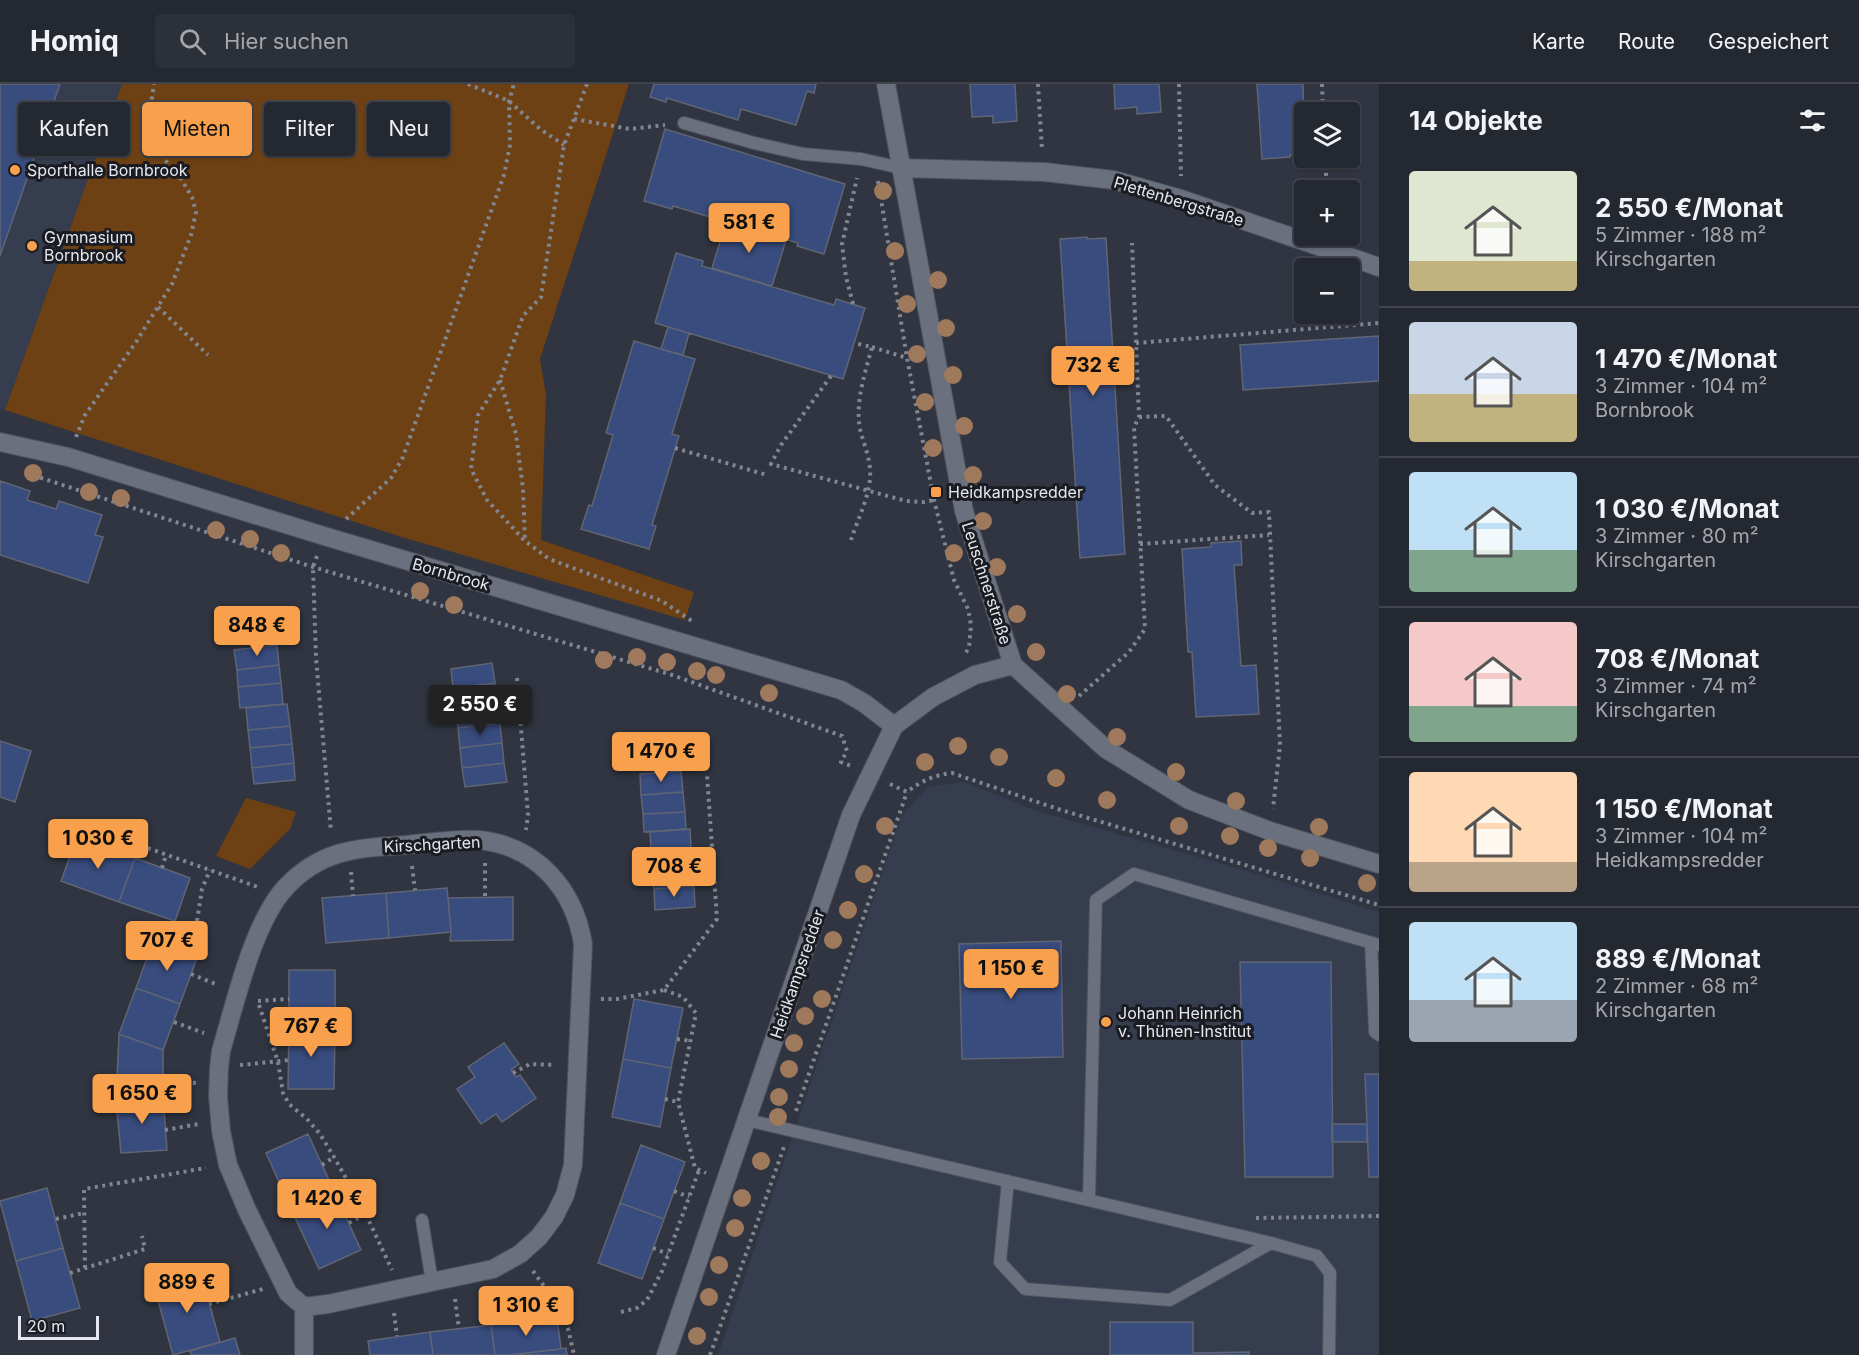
<!DOCTYPE html>
<html lang="de">
<head>
<meta charset="utf-8">
<style>
  body { margin:0; font-family:Inter,sans-serif; background:#2c3039; color:#f1f3f6; height:100vh; display:flex; flex-direction:column; font-size:22px; white-space:nowrap }
  * { box-sizing:border-box; margin:0 }
  p { font-size:20px; color:#a3a6ab }
  .icon { flex:none; width:33px; height:33px; fill:none; stroke:currentColor; stroke-width:2; stroke-linecap:round; stroke-linejoin:round }
  .map { position:relative; flex:1; overflow:hidden }
  .sheet { display:flex; flex-direction:column; background:#242831; width:480px }
  .sheet>* { flex:none }
  .top-card { position:absolute; left:18px; top:18px; width:570px; height:54px; display:flex; gap:12px }
  .fabs { position:absolute; left:1294px; top:18px; display:grid; gap:12px }
  .fabs a { display:grid; place-items:center; width:66px; height:66px; border-radius:6px; background:#242831; box-shadow:0 2px 4px #0004,0 0 0 2px #41444d; font-size:30px }
  .scale { position:absolute; left:18px; bottom:15px; width:81px; box-sizing:border-box; padding-left:6px; border:3px solid #e4e7ef; border-top:0; font-size:16px; line-height:21px; white-space:nowrap; color:#e4e7ef; -webkit-text-stroke:4px #1a1c22; paint-order:stroke }
  .price { position:absolute; translate:-50% -51px; padding:0 14px; border-radius:6px; background:#f8a04b; color:#111; font-size:20px; line-height:39px; filter:drop-shadow(0 2px 3px #0008) }
  .price::after { content:''; position:absolute; left:50%; top:36px; width:18px; height:14px; margin-left:-9px; background:inherit; clip-path:polygon(0 0,100% 0,50% 100%) }
  .price.current { background:#222; color:#fff }
  ul { padding:0; list-style:none }
  li { display:flex; align-items:center; gap:18px; height:150px; padding:0 30px }
  li+li { border-top:2px solid #41444d }
  li span { display:grid; place-items:center; flex:none; width:168px; height:120px; border-radius:6px; color:#555 }
  li>.icon { margin-inline-start:auto }
  span .icon { width:72px; height:72px; fill:#fffc; stroke-width:1 }
  li b { font-size:26px }
  h2 { display:flex; justify-content:space-between; align-items:center; height:72px; padding:0 30px; font-size:26px }
  .tag { padding:0 21px; border-radius:6px; background:#242831; box-shadow:0 2px 4px #0004,0 0 0 2px #41444d; font-size:21px; line-height:54px }
  .tag.current { background:#f8a04b; color:#111 }
  header { display:flex; align-items:center; gap:36px; box-sizing:border-box; height:84px; padding:0 30px; background:#242831; border-bottom:2px solid #41444d }
  header strong { font-size:28px }
  nav { display:flex; gap:33px; margin-inline-start:auto; font-size:21px }
  .search { width:420px; height:54px; background:#2c3039; display:flex; align-items:center; gap:15px; box-sizing:border-box; padding:0 21px; border-radius:6px; color:#a3a6ab; font-size:22px }
  main { display:flex; flex:1; min-height:0 }
  .map>svg:first-child { display:block }
  .built { fill:#353d4f }
  .green { fill:#6d4113 }
  .building { fill:#394c7e; stroke:#606573; stroke-width:1.5 }
  .lines { fill:none; stroke-linecap:round; stroke-linejoin:round }
  .lane-casing { stroke:#4d515b; stroke-width:14 }
  .street-casing { stroke:#4d515b; stroke-width:20 }
  .path { stroke:#828690; stroke-width:4; stroke-dasharray:3 4.5; stroke-linecap:butt }
  .lane { stroke:#6a707d; stroke-width:12 }
  .street { stroke:#6a707d; stroke-width:18 }
  .tree { fill:#9e795b }
  .poi-dot { fill:#f8a04b; stroke:#1a1c22; stroke-width:2 }
  .labels { text-anchor:middle; dominant-baseline:central; stroke-width:6; stroke-linejoin:round; paint-order:stroke }
  .poi-label { font-size:16px; fill:#e4e7ef; stroke:#1a1c22; text-anchor:start }
  .street-label { font-size:16px; fill:#e4e7ef; stroke:#1a1c22 }
</style>
</head>
<body>
<header>
<strong>Homiq</strong>
<div class="search"><svg class="icon" aria-label="search" viewBox="0 0 24 24"><circle cx="10" cy="10" r="6"/><path d="M15 15l6 6"/></svg>Hier suchen</div>
<nav><a>Karte</a><a>Route</a><a>Gespeichert</a></nav>
</header>
<main>
<div class="map">
<svg width="1379" height="1271" viewBox="0 0 1379 1271">
  <rect width="100%" height="100%" fill="#303541"/>
  <!-- built -->
  <path class="built" d="M0,0H122L5,326L0,325Z
    M964,698L1034,726L1247,787L1379,828V1271H718L902,731L928,703Z"/>
  <!-- green -->
  <path class="green" d="M122,0H629L540,275L546,311L541,456L694,508L685,536L405,454L5,326Z
    M246,714L296,728L290,745L250,785L216,772Z"/>
  <!-- building -->
  <path class="building" d="M0,0H60L0,172Z
    M654,0H816L814,9L807,7L796,41L741,25L738,36L667,14L666,18L650,13Z
    M970,0H1015L1017,37L993,39V32L972,33Z
    M1114,0H1159L1161,28L1137,30V23L1115,25Z
    M1257,0H1303L1305,70L1290,71V73L1262,75Z
    M665,45L845,100L824,170L797,162L798,159L673,122L672,125L644,117Z
    M726,138L786,156L772,202L712,184Z
    M1087,153V155L1106,154L1125,470L1080,474L1060,155Z
    M676,169L703,177L702,182L834,221L836,215L865,224L843,295L655,239Z
    M668,243L689,249L683,271L661,265Z
    M1379,252V297L1243,306L1240,261Z
    M634,257L695,275L672,350L679,352L652,441L656,442L649,465L581,445L589,421L592,422L613,351L606,349Z
    M0,397L30,407L27,416L56,425L59,417L102,431L95,451L103,453L88,499L0,471Z
    M1241,457L1242,481H1234L1241,582L1256,581L1259,630L1196,633L1192,568H1188L1182,465L1211,463V459Z
    M277,561L279,581L237,586L234,566Z
    M492,579L495,599L453,604L451,585Z
    M279,581L281,599L238,603L237,586Z
    M281,599L283,620L240,624L238,603Z
    M495,599L497,619L455,624L453,604Z
    M497,619L500,639L458,644L455,624Z
    M287,620L290,642L248,646L246,624Z
    M500,639L502,659L460,664L458,644Z
    M290,642L292,660L250,664L248,646Z
    M0,657L31,667L15,718L0,713Z
    M502,659L504,679L462,684L460,664Z
    M292,660L294,679L252,684L250,664Z
    M294,679L295,696L254,700L252,684Z
    M504,679L507,698L465,703L462,684Z
    M681,687L683,708L641,711L640,690Z
    M683,708L685,728L643,730L641,711Z
    M685,728L686,745L644,748L643,730Z
    M690,745L691,764L651,767L650,748Z
    M77,753L135,774L119,818L61,797Z
    M691,764L692,782L652,785L651,767Z
    M135,774L190,794L175,837L119,818Z
    M692,782L694,802L654,805L652,785Z
    M694,802L695,823L655,826L654,805Z
    M447,804L451,848L389,854L386,809Z
    M386,809L389,854L326,859L322,814Z
    M513,813V856L450,857L451,848L448,814Z
    M154,855L198,871L180,920L136,904Z
    M1061,857L1063,973L962,975L959,860Z
    M1240,878H1331L1333,1093H1245Z
    M289,886H335V943L289,942Z
    M136,904L180,920L163,966L119,950Z
    M634,915L683,924L671,984L623,975Z
    M289,942L335,943L334,1005H288Z
    M119,950L163,966V1013L116,1017Z
    M504,959L519,980L511,986L516,993L520,991L536,1014L502,1038L496,1030L481,1040L457,1005L475,993L468,983Z
    M623,975L671,984L660,1043L612,1033Z
    M1365,990H1379V1093H1369Z
    M163,1013L167,1066L121,1069L116,1017Z
    M1332,1040H1367V1058H1332Z
    M308,1050L334,1107L292,1127L266,1069Z
    M641,1061L685,1078L664,1135L620,1119Z
    M47,1104L63,1164L16,1177L0,1117Z
    M334,1107L361,1166L319,1185L292,1127Z
    M620,1119L664,1135L642,1195L598,1179Z
    M63,1164L80,1224L32,1237L16,1177Z
    M201,1189L220,1258L173,1271L154,1202Z
    M557,1233L561,1265L509,1271H495L491,1241Z
    M1110,1238H1193V1269L1249,1268V1271H1110Z
    M491,1241L495,1271H433L430,1248Z
    M430,1248L433,1271H370L368,1257Z
    M235,1254L240,1271H191L190,1267Z
    M566,1264L567,1271H520L519,1270Z"/>
  <g class="lines">
    <!-- lane casing -->
    <g class="lane-casing">
      <path id="lane" d="M684,39L754,59L803,70L861,75L901,84
        M1371,859L1375,948L1379,951
        M747,1036L1271,1159L1317,1172L1330,1189L1329,1271
        M1008,1097L1000,1178L1025,1205L1170,1216L1271,1159
        M1089,1116L1096,816L1134,790L1379,861
        M422,1136L432,1198"/>
    </g>
    <!-- street casing -->
    <g class="street-casing">
      <path id="street" d="M886,0L964,427L1013,581L1106,665L1189,716L1270,747L1379,780
        M901,84L1044,88L1114,96L1181,115L1379,183
        M0,358L68,373L324,452L841,606L864,619L894,642
        M304,1223L328,1220L493,1185L520,1170L539,1153L554,1133L565,1111L573,1081L583,860C574,805 537,762 479,756C459,754 427,759 406,761C358,764 322,765 286,803C253,838 235,920 221,967L219,984L218,1012L221,1047L228,1081L247,1126L288,1209L304,1223V1271
        M666,1271L851,731L894,642L933,613L975,591L1013,581"/>
    </g>
    <!-- path -->
    <path class="path" d="M468,0L509,17L540,45L564,61
      M587,0L564,61L541,213L523,232L500,296L478,331L471,385L487,416L525,457L549,475L662,517L692,537
      M1038,0L1042,66
      M1179,0L1181,92
      M1322,0L1323,28
      M574,35L630,45L665,41
      M1325,74L1327,106
      M878,97L907,274
      M853,220L846,193L842,160L857,94
      M158,223L208,271
      M1136,259L1379,239
      M872,263L907,274L934,416L954,496L968,525L971,541L969,564L964,571
      M831,292L781,361L771,380L906,417L924,418L934,416
      M500,296L516,350L523,405L525,457
      M1139,333L1166,332L1215,401L1252,429L1269,428L1280,661L1273,725
      M76,353L85,331L136,258L172,200L191,151L196,128L192,113L181,95L161,71L151,45L150,27L154,0
      M675,364L767,391
      M26,389L313,483L672,591L842,652L847,667L841,678L851,682
      M346,435L391,394L403,373L504,91L510,61L509,17L514,0
      M851,456C858,434 872,408 870,385C869,371 863,358 860,345C855,317 865,290 872,263L854,259
      M1140,460L1269,451
      M317,472L313,483L316,574L331,748
      M517,594L528,731L526,746
      M1079,612L1129,568L1145,545L1134,343L1139,333L1132,159
      M890,700L907,708C921,697 934,691 952,689L1058,725L1379,821
      M108,764L111,751L258,803
      M485,779V813
      M412,782L415,806
      M162,784L166,771
      M351,788L353,812
      M197,837L202,805L210,786
      M191,890L218,901
      M664,906L683,913L696,929L678,1018L695,1084L706,1089
      M601,915H617L664,906L717,835L707,691
      M258,917L289,915
      M259,921L278,978L283,1009L289,1020L307,1035L320,1050L334,1073L363,1124L392,1186
      M174,938L204,949
      M677,955L691,957
      M240,981L289,976
      M513,989L530,980L555,981
      M163,996L197,999
      M665,1015L678,1018
      M796,1027L907,708
      M165,1046L199,1040
      M322,1081L334,1073
      M674,1107L689,1113
      M1256,1134L1379,1132
      M56,1135L84,1129
      M349,1139L366,1130
      M653,1164L668,1170
      M85,1184L84,1105L206,1084
      M533,1187L565,1231L574,1271
      M70,1189L145,1165L142,1152
      M455,1215L459,1245
      M209,1220L263,1205
      M621,1228L637,1224L647,1216L662,1187L699,1086
      M394,1229L397,1252
      M710,1271L784,1063"/>
    <!-- lane -->
    <use href="#lane" class="lane"/>
    <!-- street -->
    <use href="#street" class="street"/>
  </g>
  <!-- trees -->
  <g class="tree">
    <circle cx="883" cy="107" r="9"/>
    <circle cx="895" cy="167" r="9"/>
    <circle cx="938" cy="196" r="9"/>
    <circle cx="907" cy="220" r="9"/>
    <circle cx="946" cy="244" r="9"/>
    <circle cx="917" cy="270" r="9"/>
    <circle cx="953" cy="291" r="9"/>
    <circle cx="925" cy="318" r="9"/>
    <circle cx="964" cy="342" r="9"/>
    <circle cx="933" cy="364" r="9"/>
    <circle cx="33" cy="389" r="9"/>
    <circle cx="973" cy="391" r="9"/>
    <circle cx="89" cy="408" r="9"/>
    <circle cx="121" cy="414" r="9"/>
    <circle cx="983" cy="437" r="9"/>
    <circle cx="216" cy="446" r="9"/>
    <circle cx="250" cy="455" r="9"/>
    <circle cx="281" cy="469" r="9"/>
    <circle cx="954" cy="469" r="9"/>
    <circle cx="997" cy="483" r="9"/>
    <circle cx="420" cy="507" r="9"/>
    <circle cx="454" cy="521" r="9"/>
    <circle cx="1017" cy="530" r="9"/>
    <circle cx="1036" cy="568" r="9"/>
    <circle cx="637" cy="573" r="9"/>
    <circle cx="604" cy="576" r="9"/>
    <circle cx="667" cy="578" r="9"/>
    <circle cx="697" cy="587" r="9"/>
    <circle cx="716" cy="591" r="9"/>
    <circle cx="769" cy="609" r="9"/>
    <circle cx="1067" cy="610" r="9"/>
    <circle cx="1117" cy="653" r="9"/>
    <circle cx="958" cy="662" r="9"/>
    <circle cx="999" cy="673" r="9"/>
    <circle cx="925" cy="678" r="9"/>
    <circle cx="1176" cy="688" r="9"/>
    <circle cx="1056" cy="694" r="9"/>
    <circle cx="1107" cy="716" r="9"/>
    <circle cx="1236" cy="717" r="9"/>
    <circle cx="885" cy="742" r="9"/>
    <circle cx="1179" cy="742" r="9"/>
    <circle cx="1319" cy="743" r="9"/>
    <circle cx="1230" cy="752" r="9"/>
    <circle cx="1268" cy="764" r="9"/>
    <circle cx="1310" cy="774" r="9"/>
    <circle cx="864" cy="790" r="9"/>
    <circle cx="1367" cy="799" r="9"/>
    <circle cx="848" cy="826" r="9"/>
    <circle cx="833" cy="856" r="9"/>
    <circle cx="822" cy="915" r="9"/>
    <circle cx="805" cy="932" r="9"/>
    <circle cx="794" cy="959" r="9"/>
    <circle cx="789" cy="985" r="9"/>
    <circle cx="779" cy="1013" r="9"/>
    <circle cx="778" cy="1033" r="9"/>
    <circle cx="761" cy="1077" r="9"/>
    <circle cx="742" cy="1114" r="9"/>
    <circle cx="735" cy="1144" r="9"/>
    <circle cx="719" cy="1181" r="9"/>
    <circle cx="709" cy="1213" r="9"/>
    <circle cx="697" cy="1252" r="9"/>
  </g>
  <!-- markers -->
  <g class="poi-dot">
    <circle cx="15" cy="86" r="6"/>
    <circle cx="32" cy="162" r="6"/>
    <rect x="930" y="402" width="12" height="12" rx="3"/>
    <circle cx="1106" cy="938" r="6"/>
  </g>
  <g class="labels">
    <!-- poi labels -->
    <g class="poi-label">
      <text x="27" y="86">Sporthalle Bornbrook</text>
      <text x="44" y="153">Gymnasium<tspan x="44" dy="18">Bornbrook</tspan></text>
      <text x="948" y="408">Heidkampsredder</text>
      <text x="1118" y="929">Johann Heinrich<tspan x="1118" dy="18">v. Thünen-Institut</tspan></text>
    </g>
    <!-- street labels -->
    <g class="street-label">
      <text transform="translate(1179 117) rotate(17)">Plettenbergstraße</text>
      <text transform="translate(451 490) rotate(16)">Bornbrook</text>
      <text transform="translate(987 499) rotate(72)">Leuschnerstraße</text>
      <text transform="translate(432 760) rotate(-3)">Kirschgarten</text>
      <text transform="translate(797 890) rotate(-71)">Heidkampsredder</text>
    </g>
  </g>
</svg>
<div class="fabs">
<a><svg class="icon" aria-label="layers" viewBox="0 0 24 24"><path d="M12 4l9 5-9 5-9-5zM3 14l9 5 9-5"/></svg></a>
<a>+</a>
<a>−</a>
</div>
<div class="scale">20 m</div>
<b class="price" style="left:749px;top:170px">581 €</b>
<b class="price" style="left:1093px;top:313px">732 €</b>
<b class="price" style="left:257px;top:573px">848 €</b>
<b class="price current" style="left:480px;top:652px">2 550 €</b>
<b class="price" style="left:661px;top:699px">1 470 €</b>
<b class="price" style="left:98px;top:786px">1 030 €</b>
<b class="price" style="left:674px;top:814px">708 €</b>
<b class="price" style="left:167px;top:888px">707 €</b>
<b class="price" style="left:1011px;top:916px">1 150 €</b>
<b class="price" style="left:311px;top:974px">767 €</b>
<b class="price" style="left:142px;top:1041px">1 650 €</b>
<b class="price" style="left:327px;top:1146px">1 420 €</b>
<b class="price" style="left:187px;top:1230px">889 €</b>
<b class="price" style="left:526px;top:1253px">1 310 €</b>
<div class="top-card">
<a class="tag">Kaufen</a>
<a class="tag current">Mieten</a>
<a class="tag">Filter</a>
<a class="tag">Neu</a>
</div>
</div>
<section class="sheet">
<h2>14 Objekte<svg class="icon" aria-label="filters" viewBox="0 0 24 24"><path d="M4 7h16M4 17h16"/><circle cx="9" cy="7" r="2"/><circle cx="15" cy="17" r="2"/></svg></h2>
<ul>
<li><span style="background:linear-gradient(#dfe7d0 75%,#c2b280 0)"><svg class="icon" aria-label="home" viewBox="0 0 24 24"><path d="M3 11l9-7 9 7M6 9v11h12V9"/></svg></span><div><b>2 550 €/Monat</b><p>5 Zimmer · 188 m²</p><p>Kirschgarten</p></div></li>
<li><span style="background:linear-gradient(#c9d6e8 60%,#c2b280 0)"><svg class="icon" aria-label="home" viewBox="0 0 24 24"><path d="M3 11l9-7 9 7M6 9v11h12V9"/></svg></span><div><b>1 470 €/Monat</b><p>3 Zimmer · 104 m²</p><p>Bornbrook</p></div></li>
<li><span style="background:linear-gradient(#bfe0f5 65%,#7fa58c 0)"><svg class="icon" aria-label="home" viewBox="0 0 24 24"><path d="M3 11l9-7 9 7M6 9v11h12V9"/></svg></span><div><b>1 030 €/Monat</b><p>3 Zimmer · 80 m²</p><p>Kirschgarten</p></div></li>
<li><span style="background:linear-gradient(#f6c9c9 70%,#7fa58c 0)"><svg class="icon" aria-label="home" viewBox="0 0 24 24"><path d="M3 11l9-7 9 7M6 9v11h12V9"/></svg></span><div><b>708 €/Monat</b><p>3 Zimmer · 74 m²</p><p>Kirschgarten</p></div></li>
<li><span style="background:linear-gradient(#ffd9b3 75%,#b9a48a 0)"><svg class="icon" aria-label="home" viewBox="0 0 24 24"><path d="M3 11l9-7 9 7M6 9v11h12V9"/></svg></span><div><b>1 150 €/Monat</b><p>3 Zimmer · 104 m²</p><p>Heidkampsredder</p></div></li>
<li><span style="background:linear-gradient(#bfe0f5 65%,#9aa5b1 0)"><svg class="icon" aria-label="home" viewBox="0 0 24 24"><path d="M3 11l9-7 9 7M6 9v11h12V9"/></svg></span><div><b>889 €/Monat</b><p>2 Zimmer · 68 m²</p><p>Kirschgarten</p></div></li>
</ul>
</section>
</main>
</body>
</html>
